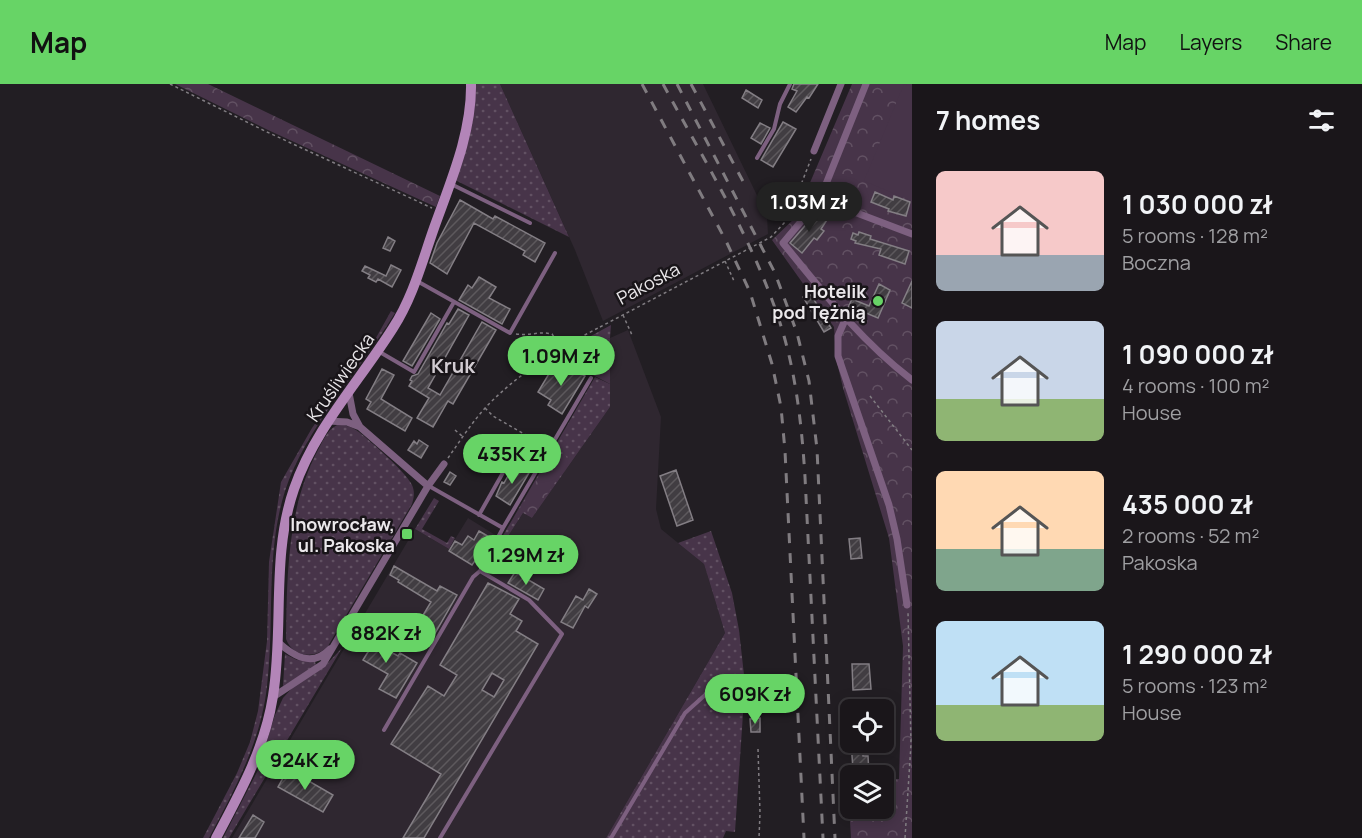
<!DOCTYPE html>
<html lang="en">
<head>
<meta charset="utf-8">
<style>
  body { margin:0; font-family:Manrope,sans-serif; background:#272327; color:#f1f3f6; height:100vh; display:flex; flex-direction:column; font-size:22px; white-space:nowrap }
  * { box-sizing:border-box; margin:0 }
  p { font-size:20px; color:#9f9fa2 }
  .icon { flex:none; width:33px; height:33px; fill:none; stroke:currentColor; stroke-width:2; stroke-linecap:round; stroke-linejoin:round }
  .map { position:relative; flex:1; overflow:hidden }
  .drawer { display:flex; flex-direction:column; background:#1a161a; width:450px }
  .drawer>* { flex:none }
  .buttons { position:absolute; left:840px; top:615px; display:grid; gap:12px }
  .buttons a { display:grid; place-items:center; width:54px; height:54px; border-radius:9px; background:#1a161a; box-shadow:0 3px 15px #0003,0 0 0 2px #383539; font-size:30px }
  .price { position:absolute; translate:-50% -51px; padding:0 14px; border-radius:21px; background:#67d466; color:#111; font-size:20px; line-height:39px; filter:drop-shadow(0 2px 3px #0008) }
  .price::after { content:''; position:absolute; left:50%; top:36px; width:18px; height:14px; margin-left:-9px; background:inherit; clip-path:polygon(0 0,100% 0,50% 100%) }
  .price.selected { background:#222; color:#fff }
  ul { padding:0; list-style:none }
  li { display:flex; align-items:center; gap:18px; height:150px; padding:0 24px }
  li span { display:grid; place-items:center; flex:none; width:168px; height:120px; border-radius:9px; color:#555 }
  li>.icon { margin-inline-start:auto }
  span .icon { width:72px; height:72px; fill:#fffc; stroke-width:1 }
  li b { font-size:26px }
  h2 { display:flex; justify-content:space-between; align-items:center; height:72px; padding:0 24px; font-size:26px }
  header { display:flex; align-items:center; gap:36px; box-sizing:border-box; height:84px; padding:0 30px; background:#67d466; color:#111 }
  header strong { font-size:28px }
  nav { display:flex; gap:33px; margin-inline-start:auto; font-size:21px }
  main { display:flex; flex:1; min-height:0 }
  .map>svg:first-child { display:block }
  .built { fill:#2f2730 }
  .grass { fill:url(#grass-dots) }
  .forest { fill:url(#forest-crowns) }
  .garden { fill:#473449 }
  .building { fill:url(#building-hatch); stroke:#837e84; stroke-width:1.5; fill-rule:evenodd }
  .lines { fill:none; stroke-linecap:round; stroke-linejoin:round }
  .path { stroke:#817d82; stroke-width:1.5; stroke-dasharray:3 3; stroke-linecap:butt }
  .service { stroke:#7d6080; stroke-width:4 }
  .minor { stroke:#7d6080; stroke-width:7 }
  .secondary { stroke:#b385b8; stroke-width:10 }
  .rail { stroke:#807c80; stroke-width:3; stroke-dasharray:10 10; stroke-linecap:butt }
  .path-bridge { stroke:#817d82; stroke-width:1.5; stroke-dasharray:3 3; stroke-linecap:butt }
  .poi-dot { fill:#67d466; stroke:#191519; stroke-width:2 }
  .labels { text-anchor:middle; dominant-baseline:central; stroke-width:5; stroke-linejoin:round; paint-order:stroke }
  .street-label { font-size:18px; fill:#ebe8eb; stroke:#191519 }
  .poi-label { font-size:18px; font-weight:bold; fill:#ebe8eb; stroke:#191519; text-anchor:end }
  .neighbourhood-label { font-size:20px; font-weight:bold; fill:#d2ccd2; stroke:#191519 }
</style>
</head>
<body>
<header>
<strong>Map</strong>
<nav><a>Map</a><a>Layers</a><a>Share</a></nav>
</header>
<main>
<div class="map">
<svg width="912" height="754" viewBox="0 0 912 754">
  <defs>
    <pattern id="grass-dots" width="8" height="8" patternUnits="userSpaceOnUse" patternTransform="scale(1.5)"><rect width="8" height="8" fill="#473449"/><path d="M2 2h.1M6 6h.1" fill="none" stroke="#625163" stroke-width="1.8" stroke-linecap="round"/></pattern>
    <pattern id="forest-crowns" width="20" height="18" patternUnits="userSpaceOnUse" patternTransform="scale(1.5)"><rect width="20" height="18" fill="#473449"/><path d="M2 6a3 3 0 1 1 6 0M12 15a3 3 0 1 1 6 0" fill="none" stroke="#625163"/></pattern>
    <pattern id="building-hatch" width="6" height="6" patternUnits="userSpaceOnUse" patternTransform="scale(1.5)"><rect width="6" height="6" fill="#413d42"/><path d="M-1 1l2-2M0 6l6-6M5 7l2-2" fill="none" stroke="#5d595d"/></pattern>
  </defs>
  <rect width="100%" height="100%" fill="#221e23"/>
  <!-- built -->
  <path class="built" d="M500,0H703L767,132L768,150L603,237L575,166Z
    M628,246L661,333L656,425L661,445L704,480L725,549L606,754H232L415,445L449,465L468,434L505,457L523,429L532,434L610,323V254Z"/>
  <!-- grass -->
  <path class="grass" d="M476,0H500L569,153L455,96L472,37Z
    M391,227L395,229C360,286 305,345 285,407C265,470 275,537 267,602C261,657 235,705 209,754H203L237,689L250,658L258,627L267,557L269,478L281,398L312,344L372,261Z
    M611,241L610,254L566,277L556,271Z
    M595,293L610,300V323L532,434L523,429L505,457L501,455Z
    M337,341C344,340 352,343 359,348C370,357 407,389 412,401C415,408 414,413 412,420L328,562C316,575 293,574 286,555C287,492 287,424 318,366C323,357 327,346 337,341Z
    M434,414L439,417L422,445L447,459L451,452L455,454L449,465L415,445Z
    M711,447L732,509L739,546L745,600L735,748L726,747L723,754H606L725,549L704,480L678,459Z
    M342,564L229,754H223L258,686L275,631L283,614L293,603L324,583Z
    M285,570L297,576L315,577L316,582L283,602Z"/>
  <!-- forest -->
  <path class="forest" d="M175,0H208L440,112L436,123L268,46Z
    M852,0H912V754H851L848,701L850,700V724H884V697L899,695L903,562L889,454L843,304L836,274L834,243L772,156L795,134Z
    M554,366L571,374L532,433L520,425Z"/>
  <!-- garden -->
  <path class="garden" d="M904,0L912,3V117L864,97Z
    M610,254V300L566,277Z"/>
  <!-- building -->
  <path class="building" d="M794,0H818L809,14L807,13L796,28L788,23L797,7L792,5Z
    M746,6L762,16L758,24L742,14Z
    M783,38L796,45L773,83L761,76Z
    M760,39L770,44L761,60L751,54Z
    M875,108L893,116L894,112L910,118L906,132L888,127L889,125L871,118Z
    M460,116L493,135L495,132L545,159L535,178L523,171L525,167L474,139L447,190L430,179L437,159Z
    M817,128L827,136L821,145L824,147L817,156L814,154L802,169L790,159Z
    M859,148L871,152L870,155L909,167L905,180L879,171L881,165L855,159L856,157L851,155L853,149L858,151Z
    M388,153L395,157L390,167L383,164Z
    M391,181L401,186L392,203L378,195L376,198L368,194L370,191L362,187L365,182L386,192Z
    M479,193L496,203L489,214L510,225L502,240L459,216L468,201L472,204Z
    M912,197V224L902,219Z
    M879,200L890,206L878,234L859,226L853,230L848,224L852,215L869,222Z
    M810,209L831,244L824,248L803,213Z
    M458,225L469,231L428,304L440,311L482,238L496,246L453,320L448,317L433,343L417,334L429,314L409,302L412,297L410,296L412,292L418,290L447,239L449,240Z
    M431,229L440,235L412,282L403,277Z
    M556,278L569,286L570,283L585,292L562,330L548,321L551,316L538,308Z
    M382,285L394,291L381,315L412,334L405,347L367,325L371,318L366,315Z
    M520,352L528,356L524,364L515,359Z
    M419,356L428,362L421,374L408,366L414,357L417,360Z
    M519,381L529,389L510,421L496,412L502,398L504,399L513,383L516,385Z
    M676,386L693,436L677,442L660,392Z
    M450,388L456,392L450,401L444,398Z
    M479,447L491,454L472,481L449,467L455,457L462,461L468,452L474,456Z
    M860,454L862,474L851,475L849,455Z
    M394,482L437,507L440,502L457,511L430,558L413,548L431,518L398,498L399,496L390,491Z
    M515,488L544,505L538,516L508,499Z
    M488,499L519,515L510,530L522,537L516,547L538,560L424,754H403L441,690L391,660L428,602L444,612L457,591L440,581ZM492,589L504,596L494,613L482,606Z
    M589,505L597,510L588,524L585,522L573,544L561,538L576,512L583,516Z
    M355,548L398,572L400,569L417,579L396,614L379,605L388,590L363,576L368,568L349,558Z
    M852,580H869L871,605L853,606Z
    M760,634V648H751L750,635Z
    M851,658H862L863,672H868L869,690H860L859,685H853Z
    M288,685L333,711L323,728L278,703Z
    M253,731L264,738L255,754H239Z"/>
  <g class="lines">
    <!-- path -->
    <path class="path" d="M170,0L267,48L432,124
      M795,116L811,75
      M725,177L734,197
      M623,231L632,251
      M516,250C528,252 540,247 552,250L560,262
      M870,312L912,366
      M485,324L493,332L543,361
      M455,346L462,352
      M448,374C460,357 472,338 487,322C519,289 559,264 600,243
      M758,665L760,729L759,754
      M905,754L911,660L908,528"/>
    <!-- service -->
    <path class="service" d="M757,74L774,45L780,20L790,0
      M453,101L530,139
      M417,197L510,249L555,169
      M378,267L414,288L454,218
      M429,402L503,444L591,294
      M479,431L513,371L538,385
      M384,646L473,493L480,487
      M440,754L562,550L529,516L480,487L503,444
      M611,754L685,629L724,594"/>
    <!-- minor -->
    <path class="minor" d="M866,0L820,115L783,159C823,208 861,257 912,296
      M814,67L841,0
      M820,115L912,150
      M845,236L838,252V272L889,421L897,455L907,521
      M349,309L353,330L360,343L428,402
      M328,337L347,338L360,343
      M278,558C293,572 312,584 330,565
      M273,613L323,580L428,402L444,380"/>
    <!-- secondary -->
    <path class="secondary" d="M216,754C240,709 265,664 273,612C284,544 271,471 294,405C315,344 359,298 393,244C413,213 422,178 434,144C450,99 472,49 471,0"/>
    <!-- rail -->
    <path class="rail" d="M642,0L726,157L750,208L772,280L781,323L785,367L804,754
      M663,0C707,82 758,163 784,252C797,298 802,345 805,393L823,754
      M677,0L775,189L797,249L809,297L817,365L835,754
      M691,0L745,101"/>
    <!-- path-bridge -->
    <path class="path-bridge" d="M600,243L771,153L786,137L795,116"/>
  </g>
  <!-- markers -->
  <g class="poi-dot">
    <circle cx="878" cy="217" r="6"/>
    <rect x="401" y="444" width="12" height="12" rx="3"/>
  </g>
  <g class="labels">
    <!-- street labels -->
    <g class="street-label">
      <text transform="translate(648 199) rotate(-28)">Pakoska</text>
      <text transform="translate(340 293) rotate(-55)">Kruśliwiecka</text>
    </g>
    <!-- poi labels -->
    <g class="poi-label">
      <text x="866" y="207">Hotelik<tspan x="866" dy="21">pod Tężnią</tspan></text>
      <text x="395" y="440">Inowrocław,<tspan x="395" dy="21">ul. Pakoska</tspan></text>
    </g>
    <!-- neighbourhood labels -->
    <g class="neighbourhood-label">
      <text x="453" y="281">Kruk</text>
    </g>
  </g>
</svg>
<div class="buttons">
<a><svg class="icon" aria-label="locate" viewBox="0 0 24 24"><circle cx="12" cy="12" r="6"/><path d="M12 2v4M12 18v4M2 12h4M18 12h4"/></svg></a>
<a><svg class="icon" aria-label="layers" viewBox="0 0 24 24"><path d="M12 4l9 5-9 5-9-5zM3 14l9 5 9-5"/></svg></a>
</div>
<b class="price selected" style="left:809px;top:149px">1.03M zł</b>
<b class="price" style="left:561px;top:303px">1.09M zł</b>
<b class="price" style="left:512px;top:401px">435K zł</b>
<b class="price" style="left:526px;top:502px">1.29M zł</b>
<b class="price" style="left:386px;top:580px">882K zł</b>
<b class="price" style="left:755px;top:641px">609K zł</b>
<b class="price" style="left:305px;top:707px">924K zł</b>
</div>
<section class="drawer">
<h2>7 homes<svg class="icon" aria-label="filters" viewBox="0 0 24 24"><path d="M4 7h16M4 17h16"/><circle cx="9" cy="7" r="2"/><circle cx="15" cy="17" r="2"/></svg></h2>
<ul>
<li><span style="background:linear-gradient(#f6c9c9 70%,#9aa5b1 0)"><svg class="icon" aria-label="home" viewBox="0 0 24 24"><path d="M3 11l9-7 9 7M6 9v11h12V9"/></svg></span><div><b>1 030 000 zł</b><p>5 rooms · 128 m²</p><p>Boczna</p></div></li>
<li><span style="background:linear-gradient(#c9d6e8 65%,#8fb573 0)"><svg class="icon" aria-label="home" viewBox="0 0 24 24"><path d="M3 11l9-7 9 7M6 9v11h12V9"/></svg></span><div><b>1 090 000 zł</b><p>4 rooms · 100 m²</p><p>House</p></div></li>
<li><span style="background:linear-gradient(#ffd9b3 65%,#7fa58c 0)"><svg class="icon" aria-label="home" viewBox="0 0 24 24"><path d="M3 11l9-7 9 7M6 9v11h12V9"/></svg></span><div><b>435 000 zł</b><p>2 rooms · 52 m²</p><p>Pakoska</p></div></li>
<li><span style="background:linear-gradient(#bfe0f5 70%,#8fb573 0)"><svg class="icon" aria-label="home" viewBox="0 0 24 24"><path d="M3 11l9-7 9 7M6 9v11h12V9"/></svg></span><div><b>1 290 000 zł</b><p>5 rooms · 123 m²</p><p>House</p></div></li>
</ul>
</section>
</main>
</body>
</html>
